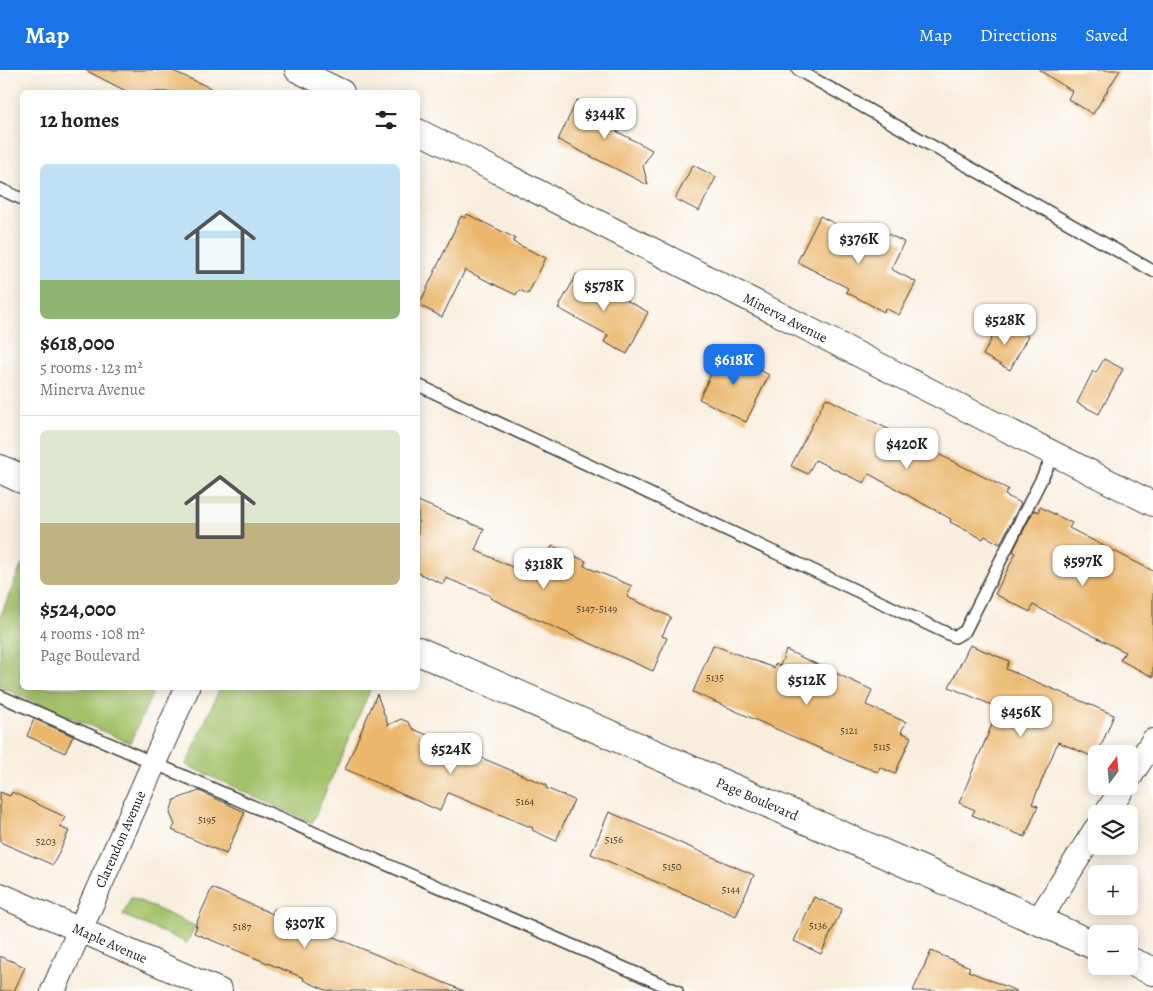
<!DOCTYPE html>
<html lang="en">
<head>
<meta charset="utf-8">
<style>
  body { margin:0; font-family:Alegreya,serif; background:#f6f6f6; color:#222; height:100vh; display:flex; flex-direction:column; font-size:19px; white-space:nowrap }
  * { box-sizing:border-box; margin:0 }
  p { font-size:16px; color:#767676 }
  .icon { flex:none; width:28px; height:28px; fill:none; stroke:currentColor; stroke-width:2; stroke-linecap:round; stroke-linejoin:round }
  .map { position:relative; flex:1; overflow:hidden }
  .sheet { position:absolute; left:20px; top:20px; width:400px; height:600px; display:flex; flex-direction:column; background:#fff; border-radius:8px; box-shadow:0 2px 12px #0003 }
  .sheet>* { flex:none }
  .needle { width:32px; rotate:16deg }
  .buttons { position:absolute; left:1088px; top:675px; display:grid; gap:10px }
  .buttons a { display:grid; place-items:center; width:50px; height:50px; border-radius:8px; background:#fff; box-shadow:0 2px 12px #0003; font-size:25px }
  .price { position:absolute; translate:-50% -42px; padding:0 11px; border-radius:10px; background:#fff; color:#222; font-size:16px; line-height:32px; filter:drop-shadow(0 1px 2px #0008) }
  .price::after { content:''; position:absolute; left:50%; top:30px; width:15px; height:11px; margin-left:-8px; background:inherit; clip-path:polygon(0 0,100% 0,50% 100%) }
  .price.active { background:#1a73e8; color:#fff }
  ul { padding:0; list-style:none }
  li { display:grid; align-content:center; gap:10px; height:265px; padding:0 20px }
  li+li { border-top:1px solid #e0e0e0 }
  li span { display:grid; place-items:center; height:155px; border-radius:8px; color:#555 }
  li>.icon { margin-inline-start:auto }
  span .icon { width:90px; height:90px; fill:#fffc; stroke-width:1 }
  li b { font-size:21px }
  h2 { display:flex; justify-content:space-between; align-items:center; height:60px; padding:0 20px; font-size:21px }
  header { display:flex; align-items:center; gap:30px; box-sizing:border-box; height:70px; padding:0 25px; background:#1a73e8; color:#fff }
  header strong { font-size:24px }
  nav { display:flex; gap:28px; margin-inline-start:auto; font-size:18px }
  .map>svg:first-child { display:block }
  .green { fill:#a2c168; stroke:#5f6e42 }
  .building { fill:#ebb76d }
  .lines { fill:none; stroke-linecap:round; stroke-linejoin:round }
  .service-casing { stroke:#3d3c39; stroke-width:14 }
  .minor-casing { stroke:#3d3c39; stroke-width:26 }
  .primary-casing { stroke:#3d3c39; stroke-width:30 }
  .service { stroke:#fff; stroke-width:11 }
  .minor { stroke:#fff; stroke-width:24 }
  .primary { stroke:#fff; stroke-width:28 }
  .labels { text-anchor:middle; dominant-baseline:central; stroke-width:5; stroke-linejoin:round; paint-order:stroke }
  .number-label { font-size:11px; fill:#504330 }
  .street-label { font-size:14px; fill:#1c1c1c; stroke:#fff }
</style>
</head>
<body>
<header>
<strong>Map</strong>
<nav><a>Map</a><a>Directions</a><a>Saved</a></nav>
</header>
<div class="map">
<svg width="1153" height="921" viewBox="0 0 1153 921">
  <rect width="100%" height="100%" fill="#fff"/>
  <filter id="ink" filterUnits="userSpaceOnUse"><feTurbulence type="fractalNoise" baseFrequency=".02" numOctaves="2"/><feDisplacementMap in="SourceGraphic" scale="10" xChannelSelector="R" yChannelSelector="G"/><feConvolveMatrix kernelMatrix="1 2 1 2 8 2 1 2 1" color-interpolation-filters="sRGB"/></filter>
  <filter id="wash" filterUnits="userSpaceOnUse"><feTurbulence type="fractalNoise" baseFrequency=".0096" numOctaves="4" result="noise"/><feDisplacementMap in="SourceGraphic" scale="20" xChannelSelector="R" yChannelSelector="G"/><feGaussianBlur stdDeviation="1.12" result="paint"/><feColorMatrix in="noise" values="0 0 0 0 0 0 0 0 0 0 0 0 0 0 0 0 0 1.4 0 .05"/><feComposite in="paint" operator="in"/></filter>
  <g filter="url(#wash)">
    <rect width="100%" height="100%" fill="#f8eede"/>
    <!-- green -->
    <path class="green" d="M22,494V618H155L130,673L0,617V547Z
      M220,618H371L312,753L186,695Z
      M131,827L195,856L187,873L123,845Z"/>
    <g id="blocks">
      <!-- building -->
      <path class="building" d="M85,0H171L219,22H128Z
        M1039,0H1120L1093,44L1068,29L1072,21Z
        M577,30L600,41L602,38L623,48L616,61L652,80L643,96L648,115L558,70Z
        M693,95L716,107L699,141L675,129Z
        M467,144L515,168L513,172L546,188L528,224L519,220L516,225L465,200L442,247L419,235L461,146L465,148Z
        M820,146L871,172L878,159L904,172L891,199L916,212L899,245L885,238L884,242L846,222L848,218L797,192Z
        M577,204L648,242L627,284L604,272L608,265L558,238Z
        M1000,252L1028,266L1010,300L983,285Z
        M723,280L769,305L746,352L699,329Z
        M1104,289L1123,299L1099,344L1077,333L1093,301L1096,303Z
        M826,328L1008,419L1005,425L1021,433L1000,474L985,466L983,469L950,452L951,449L869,404L864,413L815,390L808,404L791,396Z
        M418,431L484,459L475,480L538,509L552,476L586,491L584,496L632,516L627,527L671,547L662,566L667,568L653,601L524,544L490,528L491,526L446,508L443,514L418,503Z
        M1040,437L1072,453L1069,458L1153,501V607L1120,590L1125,582L1033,535L1030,542L995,524L1016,483L1013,481L1034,440L1038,442Z
        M713,575L774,598L775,594L780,596L786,580L872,620L866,635L906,652L901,662L911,667L895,704L880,697L878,702L848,691L693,622Z
        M970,575L1009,591L1006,599L1114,645L1096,688L1058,672L1032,734L1038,736L1025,767L972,745L975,740L959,733L999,638L949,617Z
        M377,624L388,655L401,649L408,652L413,659L546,715V718L574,730L556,771L532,760L533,758L448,723L440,741L345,699Z
        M34,649L73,666L65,683L27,666Z
        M199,721L245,742L226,784L172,760L175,755L170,743L174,730Z
        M0,722L10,726L12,722L65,747L60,757L69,761L53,795L0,772Z
        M609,742L754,805L736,846L591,784Z
        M212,818L273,844L275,839L294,847L295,845L314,853L312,858L464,921H328L303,910L304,908L194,863L197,856H195Z
        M814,827L842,839L821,884L794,871Z
        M931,881L970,897L968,901L1017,921H913Z
        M0,886L25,897L14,921H0Z"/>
    </g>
  </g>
  <g filter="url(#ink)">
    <use href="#blocks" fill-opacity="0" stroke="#3d3c39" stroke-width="1"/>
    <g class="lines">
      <!-- service casing -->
      <g class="service-casing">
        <path id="service" d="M798,0L1153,201
          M0,119L22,129
          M418,315L955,567L965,561L1054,384
          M0,626L677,921"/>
      </g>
      <!-- minor casing -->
      <g class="minor-casing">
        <g id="minor">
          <path d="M297,0L342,22"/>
          <path id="s1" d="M418,61L1153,434"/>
          <path d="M1129,708L1153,671"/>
          <path d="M1106,744L1124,716"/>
          <path id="s2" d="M0,825L220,921"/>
          <path d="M1038,851L1096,759"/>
          <path id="s3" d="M53,921L187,618"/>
        </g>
      </g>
      <!-- primary casing -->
      <g class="primary-casing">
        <g id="primary">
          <path d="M0,399L22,409"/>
          <path id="s4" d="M418,581L1096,876"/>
          <path d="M1129,891L1153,901"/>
        </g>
      </g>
      <!-- service -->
      <use href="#service" class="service"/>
      <!-- minor -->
      <use href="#minor" class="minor"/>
      <!-- primary -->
      <use href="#primary" class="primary"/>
    </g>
  </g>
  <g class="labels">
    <!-- number labels -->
    <g class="number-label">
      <text x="597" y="538">5147-5149</text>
      <text x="715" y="607">5135</text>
      <text x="849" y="660">5121</text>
      <text x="882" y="676">5115</text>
      <text x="525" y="731">5164</text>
      <text x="207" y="749">5195</text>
      <text x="614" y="769">5156</text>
      <text x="46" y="771">5203</text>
      <text x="672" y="796">5150</text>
      <text x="731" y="819">5144</text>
      <text x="818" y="855">5136</text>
      <text x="242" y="856">5187</text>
    </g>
    <!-- street labels -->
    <g class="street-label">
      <text stroke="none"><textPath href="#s1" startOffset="412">Minerva Avenue</textPath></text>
      <text stroke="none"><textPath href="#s4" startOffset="370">Page Boulevard</textPath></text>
      <text stroke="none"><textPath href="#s3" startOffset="166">Clarendon Avenue</textPath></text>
      <text stroke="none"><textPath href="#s2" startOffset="120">Maple Avenue</textPath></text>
    </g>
  </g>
</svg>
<div class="buttons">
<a><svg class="needle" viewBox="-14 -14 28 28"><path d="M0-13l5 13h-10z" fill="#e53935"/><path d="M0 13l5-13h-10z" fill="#767676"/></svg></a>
<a><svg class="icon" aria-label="layers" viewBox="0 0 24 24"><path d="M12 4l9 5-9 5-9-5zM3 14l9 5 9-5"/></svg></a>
<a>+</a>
<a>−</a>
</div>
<b class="price" style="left:605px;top:70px">$344K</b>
<b class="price" style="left:859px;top:195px">$376K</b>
<b class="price" style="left:604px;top:242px">$578K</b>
<b class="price" style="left:1005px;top:276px">$528K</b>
<b class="price active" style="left:734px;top:316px">$618K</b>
<b class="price" style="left:907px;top:400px">$420K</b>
<b class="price" style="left:1083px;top:517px">$597K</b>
<b class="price" style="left:544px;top:520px">$318K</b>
<b class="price" style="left:807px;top:636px">$512K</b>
<b class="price" style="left:1021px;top:668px">$456K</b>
<b class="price" style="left:451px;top:705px">$524K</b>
<b class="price" style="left:305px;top:879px">$307K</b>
<section class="sheet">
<h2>12 homes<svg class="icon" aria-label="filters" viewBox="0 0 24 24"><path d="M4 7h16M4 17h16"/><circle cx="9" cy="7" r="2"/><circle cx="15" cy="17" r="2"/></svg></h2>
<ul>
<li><span style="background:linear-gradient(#bfe0f5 75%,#8fb573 0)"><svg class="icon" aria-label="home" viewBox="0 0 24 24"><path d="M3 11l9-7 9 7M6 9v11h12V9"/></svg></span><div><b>$618,000</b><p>5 rooms · 123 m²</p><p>Minerva Avenue</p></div></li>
<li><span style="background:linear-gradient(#dfe7d0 60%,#c2b280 0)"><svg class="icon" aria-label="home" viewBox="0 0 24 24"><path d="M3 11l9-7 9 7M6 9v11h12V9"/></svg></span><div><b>$524,000</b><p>4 rooms · 108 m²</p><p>Page Boulevard</p></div></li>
</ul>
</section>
</div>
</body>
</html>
